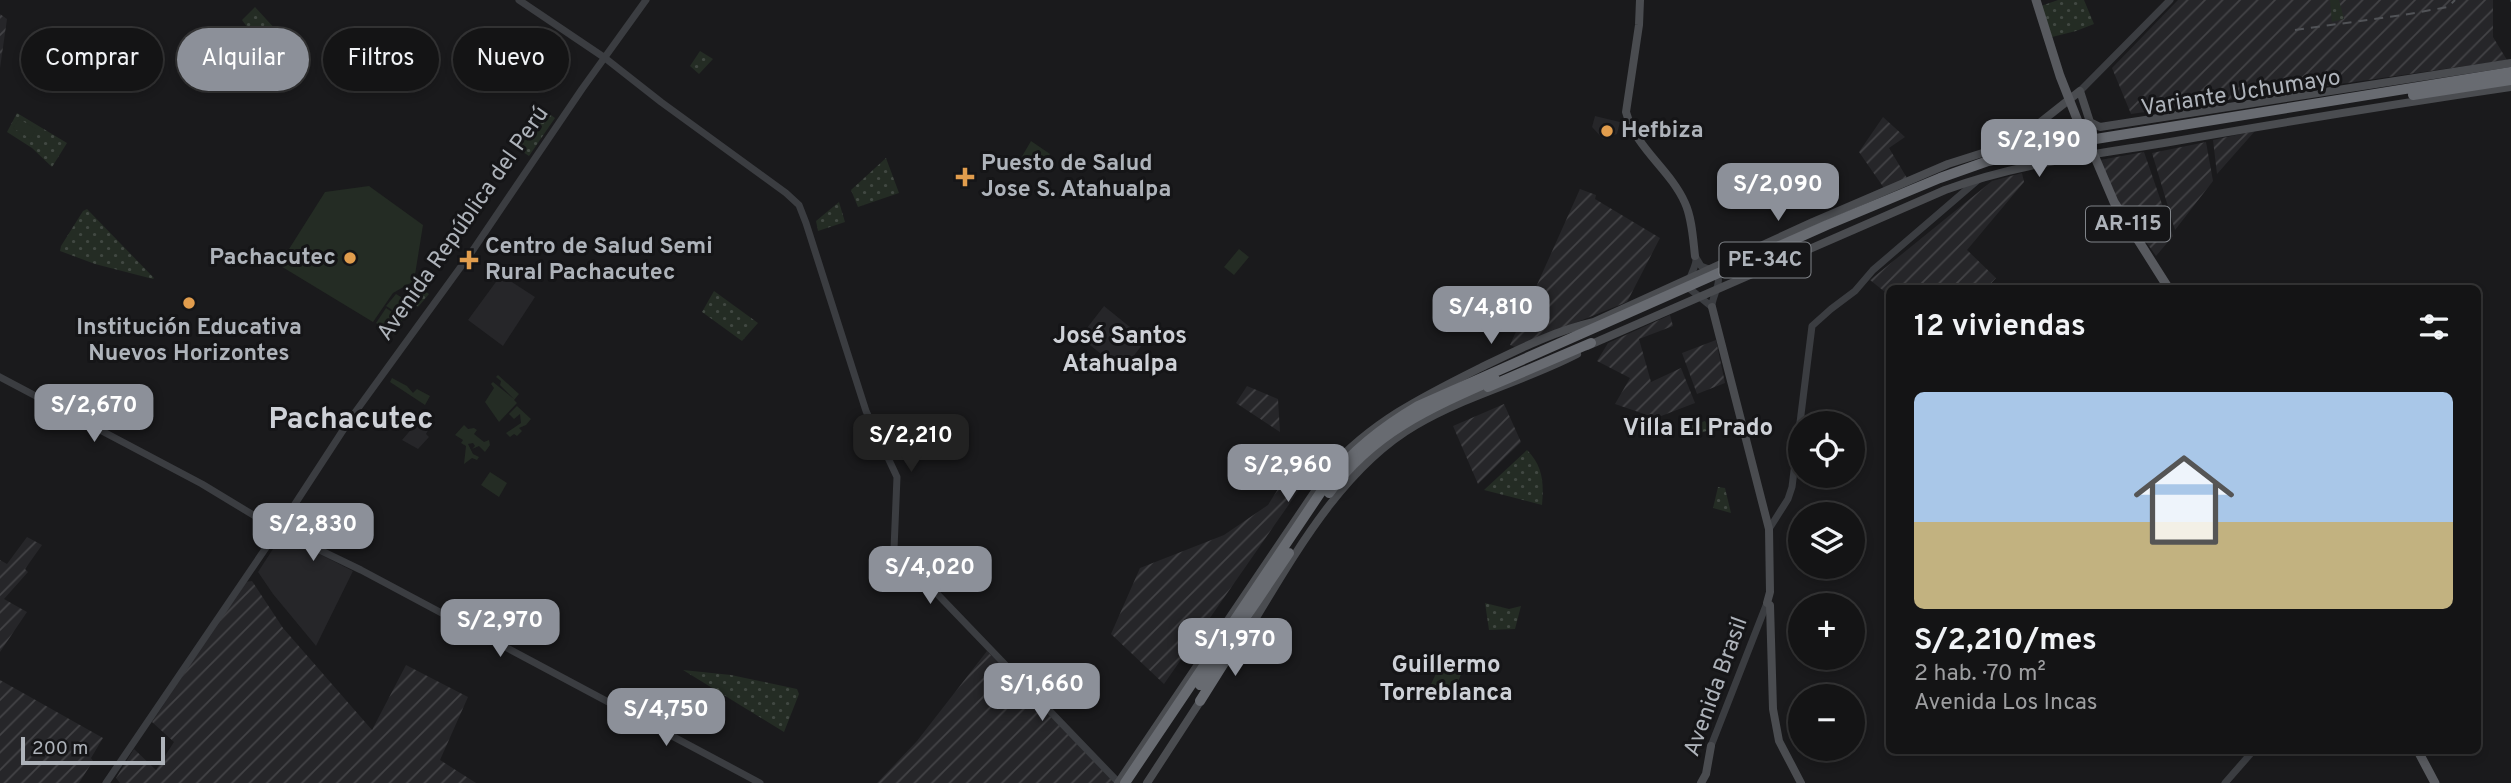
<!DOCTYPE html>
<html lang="es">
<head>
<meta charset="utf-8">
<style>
  body { margin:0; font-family:Overpass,sans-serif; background:#212122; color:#f1f3f6; height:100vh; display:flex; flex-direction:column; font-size:26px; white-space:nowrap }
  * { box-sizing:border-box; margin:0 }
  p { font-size:23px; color:#9d9ea0 }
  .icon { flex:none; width:38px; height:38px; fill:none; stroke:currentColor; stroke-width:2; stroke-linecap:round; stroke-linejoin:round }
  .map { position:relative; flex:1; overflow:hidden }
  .details { position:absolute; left:1886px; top:285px; width:595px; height:469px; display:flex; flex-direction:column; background:#141415; border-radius:10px; box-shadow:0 4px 10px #0003,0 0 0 2px #333334 }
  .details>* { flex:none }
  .guide { position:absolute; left:21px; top:28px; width:665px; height:63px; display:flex; gap:14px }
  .buttons { position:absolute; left:1788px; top:411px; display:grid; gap:14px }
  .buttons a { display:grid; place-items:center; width:77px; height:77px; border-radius:50%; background:#141415; box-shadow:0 4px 10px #0003,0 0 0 2px #333334; font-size:35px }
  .scale { position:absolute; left:21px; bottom:18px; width:144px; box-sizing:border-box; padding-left:7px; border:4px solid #aeb3ba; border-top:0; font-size:19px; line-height:24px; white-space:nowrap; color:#aeb3ba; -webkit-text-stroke:5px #151517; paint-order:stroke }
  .price { position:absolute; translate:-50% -60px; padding:0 16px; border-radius:14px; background:#8c9099; color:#fff; font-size:23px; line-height:46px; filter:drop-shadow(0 2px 4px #0008) }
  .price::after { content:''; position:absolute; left:50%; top:42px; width:21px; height:16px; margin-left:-10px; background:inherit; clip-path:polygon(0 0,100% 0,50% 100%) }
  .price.selected { background:#222; color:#fff }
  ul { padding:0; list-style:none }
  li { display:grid; align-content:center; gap:14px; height:371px; padding:0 28px }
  li span { display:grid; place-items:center; height:217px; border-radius:10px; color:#555 }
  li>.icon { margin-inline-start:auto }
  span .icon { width:126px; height:126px; fill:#fffc; stroke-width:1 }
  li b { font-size:30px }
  h2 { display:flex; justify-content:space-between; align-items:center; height:84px; padding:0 28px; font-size:30px }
  .tag { padding:0 24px; border-radius:32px; background:#141415; box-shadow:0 4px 10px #0003,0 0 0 2px #333334; font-size:24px; line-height:63px }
  .tag.selected { background:#8c9099; color:#fff }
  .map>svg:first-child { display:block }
  .built { fill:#262629 }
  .industrial { fill:url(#industrial-furrows) }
  .grass { fill:url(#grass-dots) }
  .garden { fill:#242c24 }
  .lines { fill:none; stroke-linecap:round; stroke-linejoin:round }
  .stream { stroke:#313a3f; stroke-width:2 }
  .tertiary { stroke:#3b3d41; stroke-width:7 }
  .secondary { stroke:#4a4c50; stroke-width:8 }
  .primary { stroke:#585a5f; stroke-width:9 }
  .motorway { stroke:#686b71; stroke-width:10 }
  .rail { stroke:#515357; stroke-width:2; stroke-dasharray:9 7; stroke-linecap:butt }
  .poi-dot { fill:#e19d4d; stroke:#151517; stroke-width:2.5 }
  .labels { text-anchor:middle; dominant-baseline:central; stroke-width:6; stroke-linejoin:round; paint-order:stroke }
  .shield { fill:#151517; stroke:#808489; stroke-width:2 }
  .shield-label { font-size:21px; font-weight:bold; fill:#aeb3ba }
  .street-label { font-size:23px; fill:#aeb3ba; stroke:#151517 }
  .poi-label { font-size:23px; font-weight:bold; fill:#aeb3ba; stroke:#151517; text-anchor:start }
  .neighbourhood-label { font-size:24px; font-weight:bold; fill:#ced1d7; stroke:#151517 }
  .district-label { font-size:30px; font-weight:bold; fill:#ced1d7; stroke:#151517 }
</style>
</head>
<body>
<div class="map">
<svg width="2511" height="783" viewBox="0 0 2511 783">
  <defs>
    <pattern id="industrial-furrows" width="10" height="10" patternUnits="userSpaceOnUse" patternTransform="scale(1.75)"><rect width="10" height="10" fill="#262629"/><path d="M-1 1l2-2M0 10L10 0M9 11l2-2" fill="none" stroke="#434346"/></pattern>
    <pattern id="grass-dots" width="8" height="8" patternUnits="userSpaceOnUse" patternTransform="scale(1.75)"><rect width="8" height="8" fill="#242c24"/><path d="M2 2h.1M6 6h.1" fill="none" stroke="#414842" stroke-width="1.8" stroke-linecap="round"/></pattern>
  </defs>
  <rect width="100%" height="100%" fill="#1a1a1c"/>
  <!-- built -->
  <path class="built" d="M1595,116L1620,122L1617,134L1603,139L1592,127Z
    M501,275L535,297L503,346L468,320Z
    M1104,306L1146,340L1122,371L1080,337Z
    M420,419L430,427L426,434L429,437L418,449L402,440Z
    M282,535L353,571L316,646L273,594L258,572Z"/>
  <!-- industrial -->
  <path class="industrial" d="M2178,0H2493V37L2507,60L2131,114L2112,68Z
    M0,14L7,19L0,68Z
    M1883,117L1905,137L1889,148L1907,178L1884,188L1859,152Z
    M2255,131L2217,174L2213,140Z
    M2206,142L2213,181L2175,230L2152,153Z
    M2144,152L2173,236L2156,256L2113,195L2100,160Z
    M2022,173L2024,182L1967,250L1996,278L1986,289H1890V296L1870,280L1992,181Z
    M1580,189L1596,195L1595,199L1660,238L1627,302L1515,347L1510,345Z
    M1670,315L1673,326L1639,339L1651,382L1681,368L1695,403L1656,418L1615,404L1630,378L1597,361L1608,343Z
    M1716,340L1725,383L1697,394L1682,353Z
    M1247,386L1278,399L1280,432L1236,403Z
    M1504,404L1521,442L1478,484L1453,426Z
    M1301,452L1317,464L1164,684L1111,634L1140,568L1224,535L1268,505Z
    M27,537L42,545L25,569L28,572L4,599L27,612L0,652V560L7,564Z
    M252,581L283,628L372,730L406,665L468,697L440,760L476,783H120L116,778L134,749L156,770L174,742L152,722L245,582Z
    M987,651L1115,783H877L917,741Z
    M0,680L103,738L91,758L93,761L79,783H0Z"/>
  <!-- grass -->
  <path class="grass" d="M2058,0H2084L2094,24L2076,31L2052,37L2041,6Z
    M2330,0H2339L2344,19L2332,22Z
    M255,7L299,55L284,79L242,20Z
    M700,51L713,59L699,74L690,66Z
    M538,106L555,118L529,156L511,144Z
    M17,113L67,143L52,167L32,148L7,132Z
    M886,158L899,193L858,207L851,190Z
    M839,202L845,222L818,231L816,221Z
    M87,209L154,278L153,279L95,264L60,251L61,246L83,211Z
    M422,289L429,294L418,307L403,296Z
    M714,291L758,323L742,341L702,312Z
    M1705,421L1710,430L1689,436L1687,427Z
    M1527,450C1543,466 1544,483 1542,505L1484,490Z
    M1718,487L1725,488L1731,513L1713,508Z
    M1485,603L1509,609L1521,606L1515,629L1489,630Z
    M683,670L731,675L797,689L799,694L784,732Z"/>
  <!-- garden -->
  <path class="garden" d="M280,45L292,59L285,66L272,52Z
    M19,119L36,129L31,139L13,128Z
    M1031,141L1050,154L1038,171L1021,158Z
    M369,186L423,225L414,281L393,293L373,322L279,265L325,192Z
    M1239,249L1249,257L1234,275L1224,267Z
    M396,294L414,305L405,318L386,306Z
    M386,308L403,319L394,335L376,323Z
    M498,375L519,394L514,400L517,403L499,422L485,402L494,388L491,384L493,382L514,399L500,385L501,381L496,377Z
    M392,378L407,386L413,393L417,389L430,396L425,405L390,382Z
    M517,406L531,419L526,425L519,428L522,431L517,436L514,434L510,437L506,433L521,423L520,414L514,419L509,414Z
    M464,425L468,429L474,428L477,430L474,434L484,442L489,440L490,445L485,452L479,446L472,449L475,446L473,443L468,444L473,454L479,457L477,460L472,458L464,464L466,446L461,443L463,440L455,435Z
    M490,472L507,483L499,497L481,485Z
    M1441,663L1462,672L1453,694L1431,684Z"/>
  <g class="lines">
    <!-- stream -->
    <path class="stream" d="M2511,0V1"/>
    <!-- tertiary -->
    <path class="tertiary" d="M519,0L605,58L661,102L786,193L799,205L806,223L866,411L897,477L894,549L1119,783
      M2080,91L2170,0
      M1695,256L1701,266C1704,268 1708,268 1712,270C1727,277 1711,296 1712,307
      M1696,260C1695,271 1686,279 1690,289L1712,307
      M0,377L202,484L278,530L361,570L760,783
      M1769,529L1788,499L1792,487L1812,326L1831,309L1855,291L1873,270L1979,179
      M1711,746L1767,603
      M106,783L278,530L351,418L473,250L582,89L646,0
      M2225,783L2253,751"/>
    <!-- secondary -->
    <path class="secondary" d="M1640,0L1639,25L1626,112C1636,149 1670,169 1685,203C1692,218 1693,239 1695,256
      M1712,307L1769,529L1770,592L1767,603L1770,605L1773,709L1779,741L1801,783
      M1587,346L1945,190C2015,164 2090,155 2164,143C2279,123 2395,104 2511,87
      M1233,655C1283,577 1333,473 1416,425C1467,395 1525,381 1577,354
      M1118,783L1330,469C1371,422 1424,396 1480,368C1517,350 1554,331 1594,322L1813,222L1948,164L2014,143L2080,91L2090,122L2100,127L2511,63
      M1147,783L1203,697
      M1701,783L1706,774L1711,746"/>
    <!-- primary -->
    <path class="primary" d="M2036,0L2060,76L2090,152L2094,155
      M2094,155L2114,202L2169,289
      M2418,751L2435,783"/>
    <!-- motorway -->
    <path class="motorway" d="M2413,95L2511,80
      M1488,387L1591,343
      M1329,493C1372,433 1429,408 1495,379
      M1200,685L1289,553
      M1200,701L1232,650
      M1125,783L1329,480C1354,449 1384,426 1418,406L1827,225L1940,178L1988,161L2077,142L2511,72"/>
    <!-- rail -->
    <path class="rail" d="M2295,30L2403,15L2448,7L2455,0"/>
  </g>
  <!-- markers -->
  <g class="poi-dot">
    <circle cx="1607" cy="131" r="7"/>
    <path d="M961.5 166.5h7v7h7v7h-7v7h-7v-7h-7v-7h7z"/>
    <circle cx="350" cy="258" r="7"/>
    <path d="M465.5 249.5h7v7h7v7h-7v7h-7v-7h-7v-7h7z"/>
    <circle cx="189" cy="303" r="7"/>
  </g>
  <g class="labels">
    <!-- shield labels -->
    <g class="shield">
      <rect x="2086" y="206.5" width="84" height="35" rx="5"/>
      <rect x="1719.5" y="242.5" width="91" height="35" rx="5"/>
    </g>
    <g class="shield-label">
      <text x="2128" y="224">AR-115</text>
      <text x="1765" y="260">PE-34C</text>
    </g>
    <!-- street labels -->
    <g class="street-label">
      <text transform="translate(2241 94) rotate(-9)">Variante Uchumayo</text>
      <text transform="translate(464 224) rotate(-55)">Avenida República del Perú</text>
      <text transform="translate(1717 687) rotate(-70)">Avenida Brasil</text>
    </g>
    <!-- poi labels -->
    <g class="poi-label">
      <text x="1621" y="131">Hefbiza</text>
      <text x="981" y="164">Puesto de Salud<tspan x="981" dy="26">Jose S. Atahualpa</tspan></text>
      <text x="485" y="247">Centro de Salud Semi<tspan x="485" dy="26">Rural Pachacutec</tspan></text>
      <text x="336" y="258" text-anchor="end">Pachacutec</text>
      <text x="189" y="328" text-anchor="middle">Institución Educativa<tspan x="189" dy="26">Nuevos Horizontes</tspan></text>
    </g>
    <!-- neighbourhood labels -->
    <g class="neighbourhood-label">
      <text x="1120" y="337">José Santos<tspan x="1120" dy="28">Atahualpa</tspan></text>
      <text x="1698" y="429">Villa El Prado</text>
      <text x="1446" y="666">Guillermo<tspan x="1446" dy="28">Torreblanca</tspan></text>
    </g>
    <!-- district labels -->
    <g class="district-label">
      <text x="351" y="420">Pachacutec</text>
    </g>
  </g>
</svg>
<div class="buttons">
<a><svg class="icon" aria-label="locate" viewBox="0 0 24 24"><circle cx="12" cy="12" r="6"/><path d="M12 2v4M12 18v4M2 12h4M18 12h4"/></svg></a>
<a><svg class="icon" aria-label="layers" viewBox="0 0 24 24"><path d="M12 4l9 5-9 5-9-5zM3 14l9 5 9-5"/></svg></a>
<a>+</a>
<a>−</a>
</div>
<div class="scale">200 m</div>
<b class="price" style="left:2039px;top:179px">S/2,190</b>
<b class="price" style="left:1778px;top:223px">S/2,090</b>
<b class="price" style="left:1491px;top:346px">S/4,810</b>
<b class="price" style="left:94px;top:444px">S/2,670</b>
<b class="price selected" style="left:911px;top:474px">S/2,210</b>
<b class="price" style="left:1288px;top:504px">S/2,960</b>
<b class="price" style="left:313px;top:563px">S/2,830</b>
<b class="price" style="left:930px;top:606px">S/4,020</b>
<b class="price" style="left:500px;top:659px">S/2,970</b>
<b class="price" style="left:1235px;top:678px">S/1,970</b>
<b class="price" style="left:1042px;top:723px">S/1,660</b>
<b class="price" style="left:666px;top:748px">S/4,750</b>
<div class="guide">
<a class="tag">Comprar</a>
<a class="tag selected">Alquilar</a>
<a class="tag">Filtros</a>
<a class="tag">Nuevo</a>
</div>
<section class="details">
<h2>12 viviendas<svg class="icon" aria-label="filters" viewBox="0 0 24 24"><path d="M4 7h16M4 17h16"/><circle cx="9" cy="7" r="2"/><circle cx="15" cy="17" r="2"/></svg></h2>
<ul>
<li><span style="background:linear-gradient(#a9c7e8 60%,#c2b280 0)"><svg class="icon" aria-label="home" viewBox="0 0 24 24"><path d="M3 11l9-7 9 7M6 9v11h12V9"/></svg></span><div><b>S/2,210/mes</b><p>2 hab. · 70 m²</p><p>Avenida Los Incas</p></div></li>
</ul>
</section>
</div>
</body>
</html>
